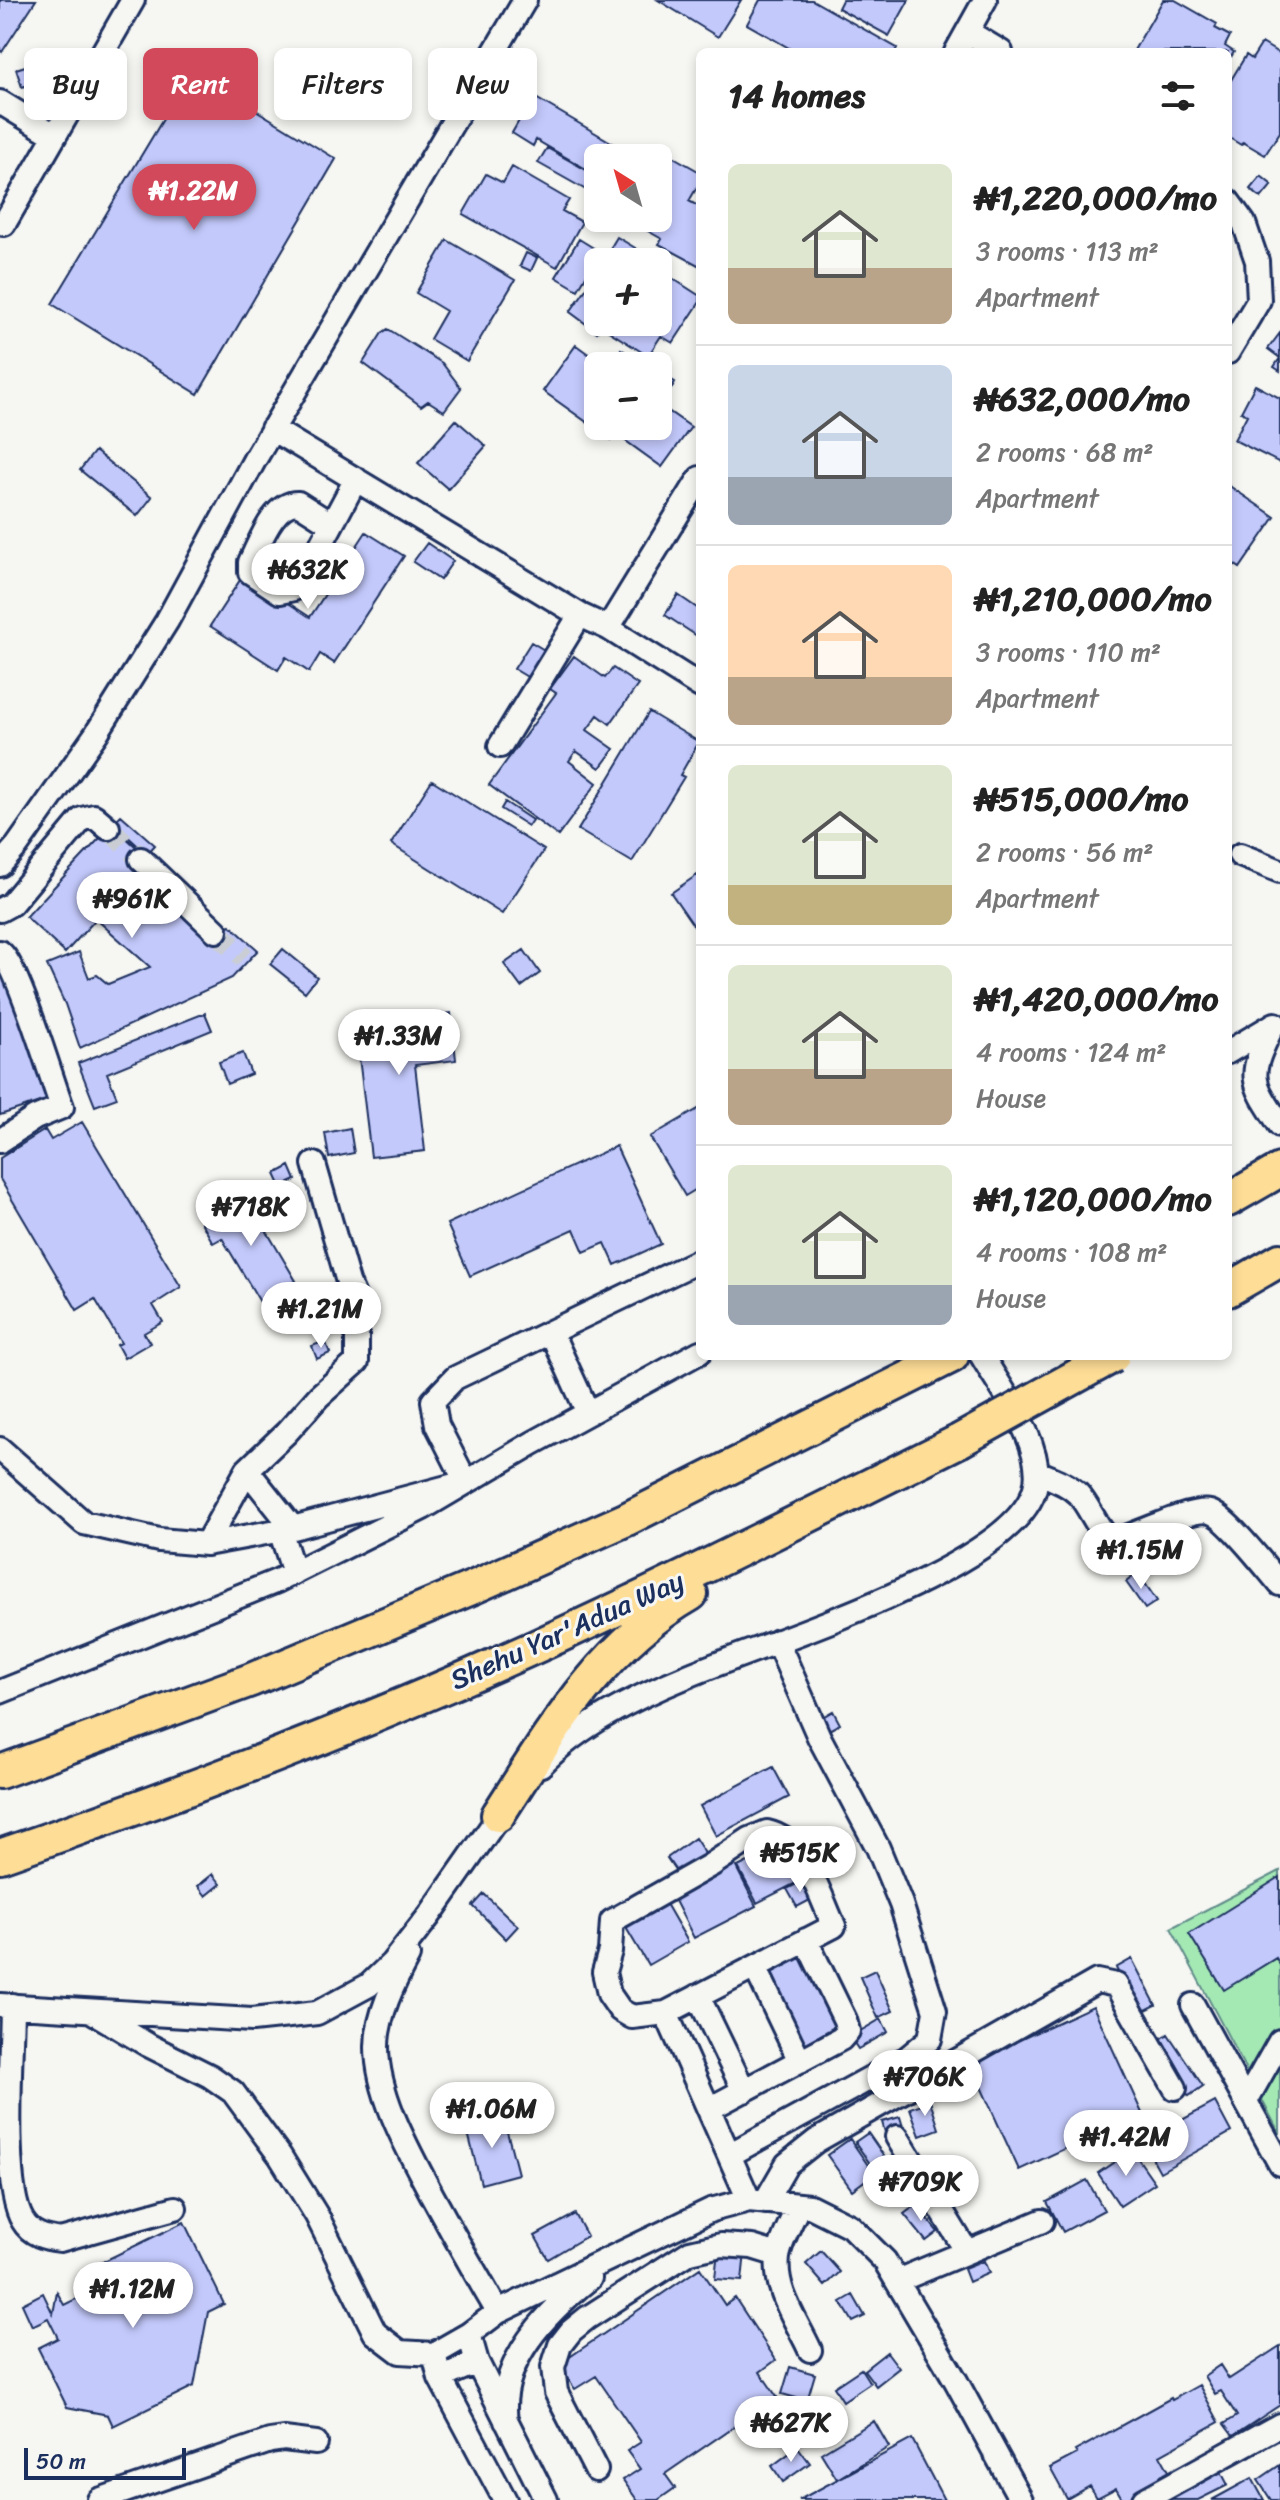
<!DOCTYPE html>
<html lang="en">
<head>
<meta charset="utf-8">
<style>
  body { margin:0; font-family:Sriracha,sans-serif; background:#f6f6f6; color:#222; height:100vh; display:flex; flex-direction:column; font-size:30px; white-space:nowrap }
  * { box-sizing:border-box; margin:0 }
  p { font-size:26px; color:#767676 }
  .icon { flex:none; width:44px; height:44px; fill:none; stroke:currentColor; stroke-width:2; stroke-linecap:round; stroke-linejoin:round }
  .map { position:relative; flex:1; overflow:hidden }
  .side { position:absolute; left:696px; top:48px; width:536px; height:1312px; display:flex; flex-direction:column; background:#fff; border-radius:12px; box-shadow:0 4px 12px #0003 }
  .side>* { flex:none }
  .banner { position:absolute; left:24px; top:48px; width:552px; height:72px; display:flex; gap:16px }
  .needle { width:52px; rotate:323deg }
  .tools { position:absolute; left:584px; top:144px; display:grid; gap:16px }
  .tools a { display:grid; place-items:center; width:88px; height:88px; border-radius:12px; background:#fff; box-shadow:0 4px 12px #0003; font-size:40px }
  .scale { position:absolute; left:24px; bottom:20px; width:162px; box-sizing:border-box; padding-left:8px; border:4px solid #1b2f5e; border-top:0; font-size:22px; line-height:28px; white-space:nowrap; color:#1b2f5e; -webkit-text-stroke:6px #f6f6f2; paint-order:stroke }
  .price { position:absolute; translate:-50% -68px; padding:0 18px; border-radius:28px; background:#fff; color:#222; font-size:26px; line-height:52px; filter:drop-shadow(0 2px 4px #0008) }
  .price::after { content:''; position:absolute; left:50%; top:48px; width:24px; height:18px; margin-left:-12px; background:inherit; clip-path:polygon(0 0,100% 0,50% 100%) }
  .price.current { background:#d1495b; color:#fff }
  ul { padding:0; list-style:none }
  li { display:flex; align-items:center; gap:24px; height:200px; padding:0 32px }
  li+li { border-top:2px solid #e0e0e0 }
  li span { display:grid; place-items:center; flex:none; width:224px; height:160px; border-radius:12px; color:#555 }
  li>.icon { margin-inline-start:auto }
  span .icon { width:96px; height:96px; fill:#fffc; stroke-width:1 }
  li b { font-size:34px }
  h2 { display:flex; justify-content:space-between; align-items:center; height:96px; padding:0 32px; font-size:34px }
  .pill { padding:0 28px; border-radius:12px; background:#fff; box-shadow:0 4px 12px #0003; font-size:28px; line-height:72px }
  .pill.current { background:#d1495b; color:#fff }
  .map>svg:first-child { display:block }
  .green { fill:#a4e9b4; stroke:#608c89; stroke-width:2 }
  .building { fill:#c3c9fb; stroke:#1b2f5e; stroke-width:2 }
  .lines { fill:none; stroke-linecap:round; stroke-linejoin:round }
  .minor-tunnel { stroke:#caced4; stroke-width:22; stroke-dasharray:22 11; stroke-linecap:butt }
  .minor-casing { stroke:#1b2f5e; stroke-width:28 }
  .highway-casing { stroke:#1b2f5e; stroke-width:38 }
  .minor { stroke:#f6f6f2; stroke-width:22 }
  .highway { stroke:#fedd96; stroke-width:32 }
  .highway-bridge-casing { stroke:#1b2f5e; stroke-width:38; stroke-linecap:butt }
  .highway-bridge { stroke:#fedd96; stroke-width:32 }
  .labels { text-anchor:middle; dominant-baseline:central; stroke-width:6; stroke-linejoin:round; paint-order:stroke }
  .street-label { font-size:28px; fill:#1b2f5e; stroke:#f6f6f2 }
</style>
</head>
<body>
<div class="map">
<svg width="1280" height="2500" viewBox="0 0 1280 2500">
  <rect width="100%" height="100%" fill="#f6f6f2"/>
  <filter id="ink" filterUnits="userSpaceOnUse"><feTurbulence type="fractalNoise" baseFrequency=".0125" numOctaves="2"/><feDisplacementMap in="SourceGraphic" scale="16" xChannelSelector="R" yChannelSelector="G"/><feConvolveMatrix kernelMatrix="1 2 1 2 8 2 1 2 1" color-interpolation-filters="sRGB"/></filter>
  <g filter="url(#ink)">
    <!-- green -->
    <path class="green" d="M1280,1871V2134L1171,1928Z"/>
    <!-- building -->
    <path class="building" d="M0,0H36L2,52L0,50Z
      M658,0H741L718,37Z
      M760,0H812L897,48L895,52H796L747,24Z
      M842,0H909L889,36L838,8Z
      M1163,0H1175L1217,24L1215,28L1230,36L1225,46L1234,52L1228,62V52H1133Z
      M1262,43L1280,54V132L1265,155L1243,142L1241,145L1228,137V85L1246,55L1252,59Z
      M47,59L52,77L22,87L16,69Z
      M192,71L336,159L198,394L52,304Z
      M512,84L638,158H598V176L536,140L533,146L512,133L524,112L502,100Z
      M547,148L595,175L586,190L538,163Z
      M670,155L700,172V182L689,201L700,207V266L659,244L662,239L632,222L635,218H658V177Z
      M512,167L569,200L562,211L582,222L557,267L463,214L486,174L503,183Z
      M1261,176L1272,185L1261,198L1250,189Z
      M617,237L637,249L630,262H602Z
      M579,239L600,252L578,290L556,277Z
      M447,240L515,280L467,361L430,339L446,311L416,293Z
      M526,253L537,258L531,271L520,266Z
      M658,269L700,296V302L673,343L661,336L648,356L607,330L612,322H658Z
      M593,279L598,283V322H604L597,332L570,312Z
      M388,329L442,363L461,388L444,411L428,401L421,406L363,363L382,333Z
      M1280,333V371L1274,367L1280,358L1268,349Z
      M576,345L605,366H598V426H658V404L691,427L662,467L616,434L612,440L543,391Z
      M621,349L648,366H611Z
      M658,372L675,382L664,401L658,398Z
      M1255,385L1280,398V463L1234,440L1247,415L1241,412Z
      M456,420L486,446L448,489L418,463Z
      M95,451L152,497L137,516L80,470Z
      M1228,485L1275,517L1240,568L1228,560Z
      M366,532L404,556L334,663L320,654L309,672L286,657L278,670L210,626L244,574L310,617Z
      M427,543L453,561L440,580L413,562Z
      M678,595L700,610V638L665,615Z
      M531,642L546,651L529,678L514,669Z
      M574,656L605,678L613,668L638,685L610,724L598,715L587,730L614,749L600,768L576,751L569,761L597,783L558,836L489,785L556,693L550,689Z
      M649,712L699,742L680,775L684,777L632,862L578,830Z
      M432,780L544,850L502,914L391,844Z
      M505,802L532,820L528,826L501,809Z
      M121,815L155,845L147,854L113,823Z
      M112,825L145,855L212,933L230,925L258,950L232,978L80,1048L65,1004L47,965L79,952L89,978L97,975L108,984L150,967L96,919L65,953L26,917Z
      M697,875L700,879V926L696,929L671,893Z
      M283,949L317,977L305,992L270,964Z
      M524,950L540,973L521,987L504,964Z
      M0,955L49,1099L0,1115Z
      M205,1013L212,1030L107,1073L117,1098L95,1106L78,1063Z
      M451,1013L456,1060L415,1065L425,1151L371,1157L355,1024Z
      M243,1053L251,1074L227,1084L219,1062Z
      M700,1108V1187L685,1196L650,1137Z
      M82,1122L181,1287L153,1305L163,1322L144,1333L150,1343L124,1358L117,1345L121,1343L95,1299L77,1310L0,1179V1158L45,1130L51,1140Z
      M350,1128L354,1153L329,1158L325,1133Z
      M616,1146L661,1244L615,1265L605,1243L584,1252L574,1229L470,1276L447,1224Z
      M290,1166L296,1180L281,1187L275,1174Z
      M246,1196L296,1281L260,1302L222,1238L213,1243L201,1222Z
      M325,1341L330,1353L317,1359L312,1346Z
      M1138,1573L1157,1601L1145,1609L1126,1582Z
      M833,1711L840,1724L825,1732L819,1719Z
      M773,1767L789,1797L716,1836L700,1806Z
      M695,1838L706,1855L678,1874L667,1858Z
      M779,1846L798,1882L757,1903L738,1867Z
      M735,1865L756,1906L694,1938L673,1897Z
      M213,1874L221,1884L206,1896L198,1886Z
      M1280,1877V1965L1276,1958L1224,1990L1189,1934Z
      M802,1881L812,1899L797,1907L787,1889Z
      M484,1894L518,1926L506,1939L473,1906Z
      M665,1902L688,1942L648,1965L625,1926Z
      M800,1956L839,2024L805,2044L766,1975Z
      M1132,1959L1156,2005L1140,2013L1116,1968Z
      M875,1970L893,2011L878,2018L860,1977Z
      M1093,2006L1142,2113L1019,2170L970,2063Z
      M881,2019L888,2032L858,2049L850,2037Z
      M1168,2034L1203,2086L1189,2096L1154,2044Z
      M930,2101L939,2129L920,2136L910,2108Z
      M1215,2102L1231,2132L1160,2172L1143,2141Z
      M503,2116L518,2174L481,2184L466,2125Z
      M900,2117L904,2130L886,2136L882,2122Z
      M868,2133L886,2159L873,2168L855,2142Z
      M850,2139L874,2174L852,2190L827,2155Z
      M1132,2150L1155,2183L1120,2206L1098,2173Z
      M892,2168L909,2192L895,2201L879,2177Z
      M1087,2180L1104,2210L1063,2232L1047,2202Z
      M916,2205L938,2232L926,2241L904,2214Z
      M575,2214L587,2236L548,2259L535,2236Z
      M184,2222L224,2304L208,2312L194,2386L113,2426L108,2415L67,2407L38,2348L58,2338L48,2318L32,2326L22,2304L43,2293L53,2314L57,2292L64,2305L80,2297L84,2306L109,2310L113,2291L100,2263Z
      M718,2250L745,2252L742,2281L715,2279Z
      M821,2251L840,2272L825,2286L806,2264Z
      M984,2261L989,2273L969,2282L964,2269Z
      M700,2268L725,2305L735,2298L776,2360L760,2372L777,2397L665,2474L675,2488L658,2500H637L623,2480L640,2469L627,2451L641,2442L596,2376L575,2389L558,2365Z
      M853,2295L865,2316L853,2322L841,2302Z
      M1280,2346V2405L1233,2436L1224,2424L1237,2416L1221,2391L1215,2394L1204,2376L1220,2365L1229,2379Z
      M887,2352L899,2368L876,2386L864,2370Z
      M790,2367L815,2374L807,2401L782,2394Z
      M861,2369L870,2383L843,2401L834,2387Z
      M1199,2385L1219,2422L1160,2455L1174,2480L1139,2500H1123L1116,2488L1097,2498L1090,2486L1067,2499L1050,2468L1077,2454L1075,2451L1171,2398L1172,2400Z
      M874,2421L889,2447L837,2479L821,2453Z
      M912,2439L944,2500H799Z
      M798,2447L810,2463L783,2482L772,2466Z
      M1280,2465V2500H1271L1258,2480Z
      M1219,2468L1228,2485L1198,2500H1157Z
      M1252,2478L1264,2500H1212Z"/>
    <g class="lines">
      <!-- minor-tunnel -->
      <path class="minor-tunnel" d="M108,828L141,859
        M216,931L244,958"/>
      <!-- minor casing -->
      <g class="minor-casing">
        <path id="minor" d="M968,32L1001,52
          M956,52L985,0
          M0,102L54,135
          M1228,201L1244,223L1257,261L1259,300L1228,352
          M4,224L133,0
          M272,429L580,615L608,628L700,686
          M331,524L298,503C273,502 260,543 250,562V572L280,592L294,589L301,582L356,479
          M608,628L700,478
          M500,746L580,615
          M1240,855L1280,871
          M141,859L216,931
          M0,865L17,846L96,734L167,621L255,459L525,0
          M0,910L11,904L82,819L94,816L108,828
          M0,952C17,962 52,1081 62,1107L35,1118L0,1141
          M1273,1025C1248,1077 1249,1078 1280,1125
          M1228,1052L1275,1024
          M551,1332L588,1413
          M0,1449L84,1523L159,1540L206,1544L293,1528L466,1482L437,1425L433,1401L455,1378L700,1260
          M247,1470L293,1528
          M1037,1472C1051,1478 1067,1483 1078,1494C1090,1507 1095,1525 1108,1538L1121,1539C1139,1533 1193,1507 1210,1512C1227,1517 1267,1569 1280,1584
          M280,1530L294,1573
          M206,1544L247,1470L287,1432L319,1396L357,1362V1303L348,1282L314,1164
          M0,1692L277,1581L423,1508L533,1443L700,1352
          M541,1765C579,1725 634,1698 685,1677C760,1644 1014,1569 1035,1488C1046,1447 1002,1391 982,1356
          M767,1832C805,1840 819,1894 834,1926L666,2013L632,2017L620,2010L609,1994L604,1972L610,1951L612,1921L711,1865L750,1839Z
          M408,1956C394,1982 377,2016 377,2047C377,2096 410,2153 432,2195C453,2234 475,2273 498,2312
          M755,1967L800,2061
          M698,1996L744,2091
          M0,2005L252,2020L317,2013L369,1985L392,1963L429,1916L506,1806
          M12,2005C12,2051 1,2187 23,2221C31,2235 46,2238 60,2240L175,2208
          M1193,2005L1280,2164
          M93,2012L148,2045L210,2076L233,2092L280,2156L317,2216L375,2333L400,2352L434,2354
          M666,2013L749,2200
          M1246,2101L1280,2041
          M709,2109L841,2039L848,2031L845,2020L806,1940
          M897,2137L967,2252
          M729,2155L907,2058L930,2039L935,2011L901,1904L878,1848L819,1737L777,1641
          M765,2202L787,2164L816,2141L1097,1981L1116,1985L1175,2088
          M799,2205C792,2221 781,2240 778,2257C774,2291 797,2321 810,2350
          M897,2281L1042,2221
          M469,2334L477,2362L546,2500
          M434,2354L469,2334L498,2312L711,2210L749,2200L810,2206L850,2226L885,2261L956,2381L1021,2500
          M434,2354L440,2378L505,2500
          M440,2378L477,2362
          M506,2421C497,2362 547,2312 590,2278
          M596,2470L556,2392L553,2367L560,2345L571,2331L587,2318L690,2252L721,2245L752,2247L778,2255
          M99,2500L270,2441L284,2439L316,2443
          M1144,2500L1280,2425"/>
      </g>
      <!-- highway casing -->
      <g class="highway-casing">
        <path id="highway" d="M1228,1200L1280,1170
          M1228,1290L1280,1260
          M0,1772L251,1680L474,1587L627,1519L952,1356
          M498,1815C552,1731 602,1645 691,1594
          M0,1856C181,1794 360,1726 535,1647C678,1582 818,1511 959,1441"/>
      </g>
      <!-- minor -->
      <use href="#minor" class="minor"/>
      <!-- highway -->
      <use href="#highway" class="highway"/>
      <!-- highway-bridge casing -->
      <g class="highway-bridge-casing">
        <path id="highway-bridge" d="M959,1441L1113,1356"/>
      </g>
      <!-- highway-bridge -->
      <use href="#highway-bridge" class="highway-bridge"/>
    </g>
  </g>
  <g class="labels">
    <!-- street labels -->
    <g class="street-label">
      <text transform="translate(567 1630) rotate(-24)">Shehu Yar'Adua Way</text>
    </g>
  </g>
</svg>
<div class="tools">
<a><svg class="needle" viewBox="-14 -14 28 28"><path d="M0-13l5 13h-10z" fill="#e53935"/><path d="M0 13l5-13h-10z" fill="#767676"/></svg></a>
<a>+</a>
<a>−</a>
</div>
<div class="scale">50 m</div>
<b class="price current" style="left:194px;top:232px">₦1.22M</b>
<b class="price" style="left:308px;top:611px">₦632K</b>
<b class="price" style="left:132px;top:940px">₦961K</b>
<b class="price" style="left:399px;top:1077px">₦1.33M</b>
<b class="price" style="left:251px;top:1248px">₦718K</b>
<b class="price" style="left:321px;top:1350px">₦1.21M</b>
<b class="price" style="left:1141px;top:1591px">₦1.15M</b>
<b class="price" style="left:800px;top:1894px">₦515K</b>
<b class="price" style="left:925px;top:2118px">₦706K</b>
<b class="price" style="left:492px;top:2150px">₦1.06M</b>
<b class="price" style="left:1126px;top:2178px">₦1.42M</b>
<b class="price" style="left:921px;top:2223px">₦709K</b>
<b class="price" style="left:133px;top:2330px">₦1.12M</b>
<b class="price" style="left:791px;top:2464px">₦627K</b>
<div class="banner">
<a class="pill">Buy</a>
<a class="pill current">Rent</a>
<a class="pill">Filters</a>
<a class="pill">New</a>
</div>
<section class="side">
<h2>14 homes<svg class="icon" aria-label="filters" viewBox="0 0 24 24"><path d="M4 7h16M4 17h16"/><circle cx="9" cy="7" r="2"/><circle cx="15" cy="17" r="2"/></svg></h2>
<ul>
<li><span style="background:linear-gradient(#dfe7d0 65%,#b9a48a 0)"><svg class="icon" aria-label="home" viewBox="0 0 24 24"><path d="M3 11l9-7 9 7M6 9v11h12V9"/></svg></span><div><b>₦1,220,000/mo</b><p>3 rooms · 113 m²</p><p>Apartment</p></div></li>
<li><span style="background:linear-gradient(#c9d6e8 70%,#9aa5b1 0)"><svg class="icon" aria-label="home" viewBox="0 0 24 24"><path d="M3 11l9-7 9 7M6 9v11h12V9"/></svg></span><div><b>₦632,000/mo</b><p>2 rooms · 68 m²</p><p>Apartment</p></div></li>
<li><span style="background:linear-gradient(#ffd9b3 70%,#b9a48a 0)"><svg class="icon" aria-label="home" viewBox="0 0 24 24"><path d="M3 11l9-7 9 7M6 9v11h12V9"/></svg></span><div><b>₦1,210,000/mo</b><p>3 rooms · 110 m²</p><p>Apartment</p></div></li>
<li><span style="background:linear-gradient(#dfe7d0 75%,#c2b280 0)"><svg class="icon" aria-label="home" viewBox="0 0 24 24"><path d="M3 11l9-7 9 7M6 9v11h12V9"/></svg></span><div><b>₦515,000/mo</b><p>2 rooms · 56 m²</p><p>Apartment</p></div></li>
<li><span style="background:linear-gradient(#dfe7d0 65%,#b9a48a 0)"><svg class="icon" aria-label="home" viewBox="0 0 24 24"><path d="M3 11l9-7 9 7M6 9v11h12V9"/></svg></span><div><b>₦1,420,000/mo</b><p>4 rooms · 124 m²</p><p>House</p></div></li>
<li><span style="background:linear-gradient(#dfe7d0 75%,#9aa5b1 0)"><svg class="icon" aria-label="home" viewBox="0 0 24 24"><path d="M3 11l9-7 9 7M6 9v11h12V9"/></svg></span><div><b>₦1,120,000/mo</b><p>4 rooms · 108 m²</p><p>House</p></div></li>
</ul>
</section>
</div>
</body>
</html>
